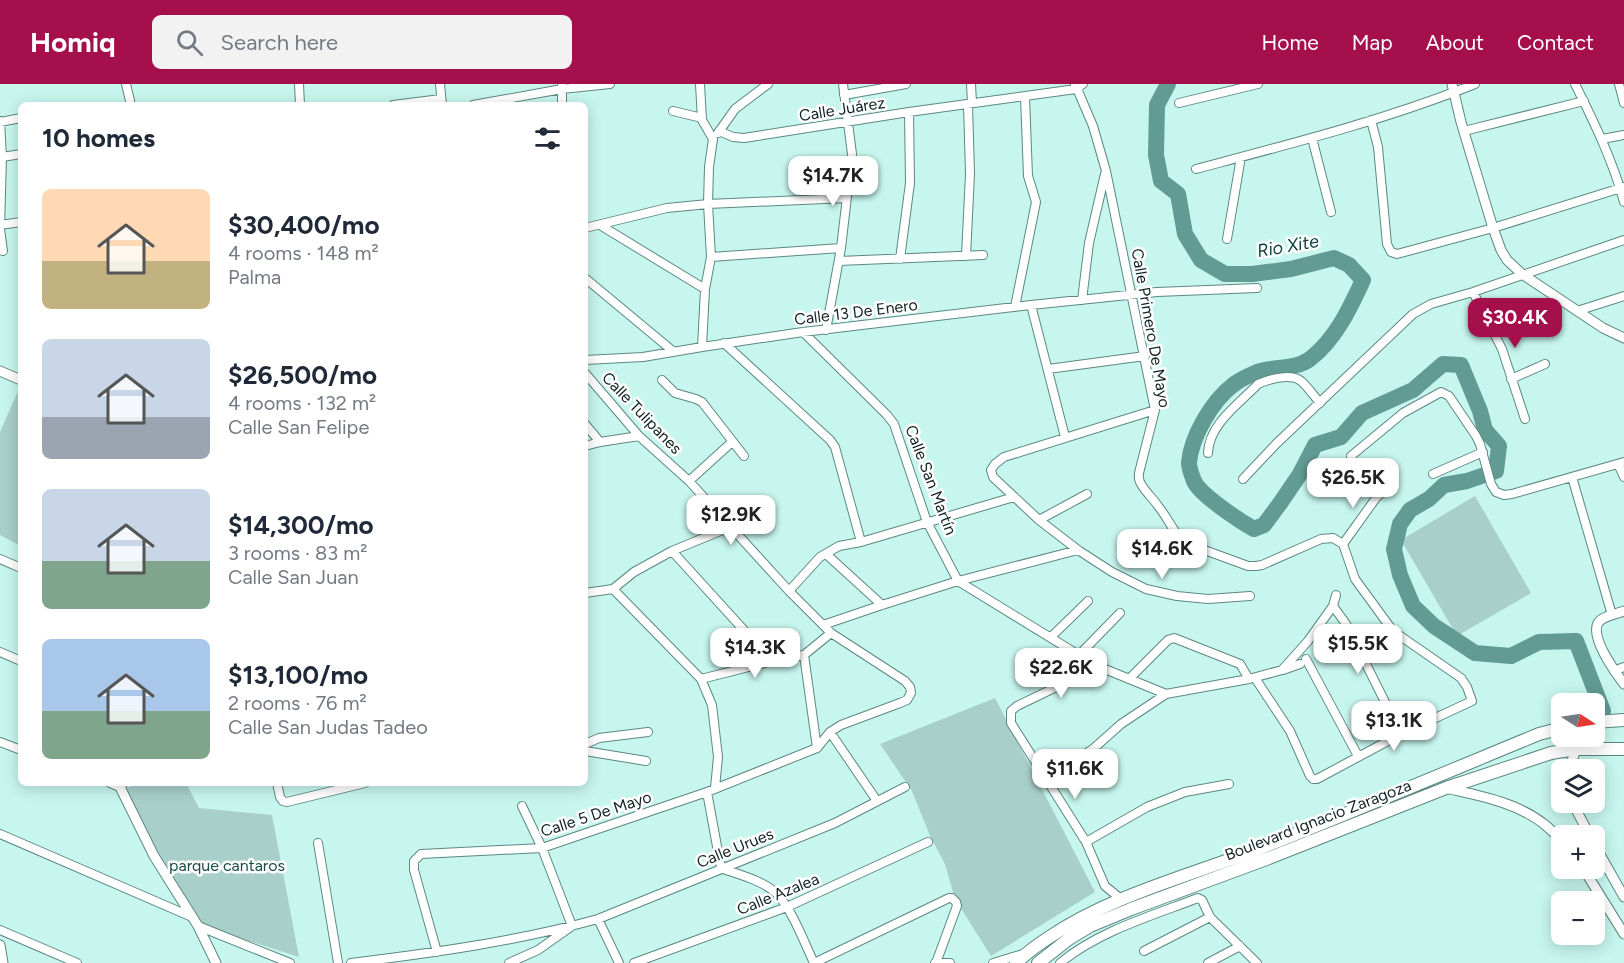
<!DOCTYPE html>
<html lang="en">
<head>
<meta charset="utf-8">
<style>
  body { margin:0; font-family:Figtree,sans-serif; background:#f2f2f3; color:#1f2937; height:100vh; display:flex; flex-direction:column; font-size:22px; white-space:nowrap }
  * { box-sizing:border-box; margin:0 }
  p { font-size:20px; color:#747a83 }
  .icon { flex:none; width:33px; height:33px; fill:none; stroke:currentColor; stroke-width:2; stroke-linecap:round; stroke-linejoin:round }
  .map { position:relative; flex:1; overflow:hidden }
  .sheet { position:absolute; left:18px; top:18px; width:570px; height:684px; display:flex; flex-direction:column; background:#fff; border-radius:9px; box-shadow:0 3px 15px #0003 }
  .sheet>* { flex:none }
  .needle { width:39px; rotate:102deg }
  .controls { position:absolute; left:1551px; top:609px; display:grid; gap:12px }
  .controls a { display:grid; place-items:center; width:54px; height:54px; border-radius:9px; background:#fff; box-shadow:0 3px 15px #0003; font-size:30px }
  .price { position:absolute; translate:-50% -51px; padding:0 14px; border-radius:12px; background:#fff; color:#222; font-size:20px; line-height:39px; filter:drop-shadow(0 2px 3px #0008) }
  .price::after { content:''; position:absolute; left:50%; top:36px; width:18px; height:14px; margin-left:-9px; background:inherit; clip-path:polygon(0 0,100% 0,50% 100%) }
  .price.on { background:#a40f4c; color:#fff }
  ul { padding:0; list-style:none }
  li { display:flex; align-items:center; gap:18px; height:150px; padding:0 24px }
  li span { display:grid; place-items:center; flex:none; width:168px; height:120px; border-radius:9px; color:#555 }
  li>.icon { margin-inline-start:auto }
  span .icon { width:72px; height:72px; fill:#fffc; stroke-width:1 }
  li b { font-size:26px }
  h2 { display:flex; justify-content:space-between; align-items:center; height:72px; padding:0 24px; font-size:26px }
  header { display:flex; align-items:center; gap:36px; box-sizing:border-box; height:84px; padding:0 30px; background:#a40f4c; color:#fff }
  header strong { font-size:28px }
  nav { display:flex; gap:33px; margin-inline-start:auto; font-size:21px }
  .search { width:420px; height:54px; background:#f2f2f3; display:flex; align-items:center; gap:15px; box-sizing:border-box; padding:0 21px; border-radius:9px; color:#747a83; font-size:22px }
  .map>svg:first-child { display:block }
  .green { fill:#a9cfca }
  .lines { fill:none; stroke-linecap:round; stroke-linejoin:round }
  .river { stroke:#619b93; stroke-width:16 }
  .minor-casing { stroke:#5c8882; stroke-width:10 }
  .tertiary-casing { stroke:#5c8882; stroke-width:11 }
  .primary-casing { stroke:#5c8882; stroke-width:14 }
  .minor { stroke:#fff; stroke-width:8 }
  .tertiary { stroke:#fff; stroke-width:9 }
  .primary { stroke:#fff; stroke-width:12 }
  .labels { text-anchor:middle; dominant-baseline:central; stroke-width:5; stroke-linejoin:round; paint-order:stroke }
  .street-label { font-size:16px; fill:#112321; stroke:#fff }
  .park-label { font-size:16px; fill:#174b45; stroke:#fff }
  .water-label { font-size:18px; font-style:italic; fill:#0b423d; stroke:#fff }
</style>
</head>
<body>
<header>
<strong>Homiq</strong>
<div class="search"><svg class="icon" aria-label="search" viewBox="0 0 24 24"><circle cx="10" cy="10" r="6"/><path d="M15 15l6 6"/></svg>Search here</div>
<nav><a>Home</a><a>Map</a><a>About</a><a>Contact</a></nav>
</header>
<div class="map">
<svg width="1624" height="879" viewBox="0 0 1624 879">
  <rect width="100%" height="100%" fill="#c7f6ef"/>
  <!-- green -->
  <path class="green" d="M18,307L21,308V462L0,451V348Z
    M1475,412L1531,509L1457,552L1401,456Z
    M995,614L1095,808L991,872L962,826L953,808L945,780L930,752L912,707L880,660Z
    M143,699H175L187,701L199,724L272,731L299,873L199,841L123,705Z"/>
  <g class="lines">
    <!-- river -->
    <path class="river" d="M1168,0L1157,21L1156,71L1161,97L1178,110L1185,150L1201,176L1225,190H1252L1291,185L1334,174L1349,181L1363,196C1350,224 1336,255 1310,275C1295,286 1273,282 1257,288C1250,291 1239,296 1233,301C1212,317 1191,353 1189,379C1189,384 1192,392 1194,397C1200,411 1240,437 1254,445L1264,441L1281,418L1300,390L1315,361L1341,353L1362,329L1413,306L1443,280L1461,281L1480,327L1485,346L1499,362L1496,387L1467,397L1444,401L1429,415L1410,426L1400,440L1394,465L1400,491L1413,522L1434,542L1475,569L1511,572L1539,558L1576,557L1603,627"/>
    <!-- minor casing -->
    <g class="minor-casing">
      <path id="minor" d="M126,0L131,21
        M299,0L300,21
        M440,0L442,21
        M700,0L702,36L713,55L709,83L708,120L711,173L705,205L702,263
        M971,0L972,19
        M1075,0L1093,42L1106,87L1155,326L1139,389C1139,394 1138,393 1140,398C1144,407 1153,414 1158,422C1169,435 1173,450 1188,460L1248,482H1256L1262,481L1321,455L1333,454L1343,460
        M1575,0C1594,38 1613,77 1624,118
        M1619,0L1624,19
        M562,1V21
        M844,11L906,0
        M1179,19L1258,0
        M393,21L441,15
        M473,21L562,5L610,0
        M673,27L702,34
        M1371,36L1378,63L1387,160L1391,168L1397,170L1493,144L1624,103
        M0,37L2,73L0,145L3,167
        M0,38L21,34
        M719,47L733,53L744,54L909,28L1076,5L1083,0
        M1464,47L1584,17
        M718,49L735,25L768,0
        M1312,54L1331,128
        M1602,55L1624,51
        M2,73L21,70
        M1196,85C1290,60 1385,36 1475,0
        M0,141L21,138
        M600,141L705,205
        M585,144L667,124L708,120L847,114
        M1227,155L1241,73
        M966,172L970,90L968,20
        M711,173L841,164
        M900,175L910,99L909,28
        M839,177L983,171
        M585,194L674,268
        M1473,208L1502,265L1525,335
        M1082,216L1089,159L1105,90
        M1031,221L1065,353
        M1015,223L1036,118L1028,92L1025,13
        M1577,227L1624,212
        M826,246L841,164L852,70L843,0
        M803,248L887,331L894,340L927,438L958,497L1095,581L1166,610
        M724,259L830,356L835,363L861,458
        M585,276L643,273L702,263L803,248L1031,221L1157,208L1257,204
        M1048,285L1145,272
        M1511,295L1545,280
        M662,296L675,309L696,315L702,318L744,372
        M1155,326L1004,373L995,380L991,386L993,393L1039,436L1078,466L1112,488L1146,505L1177,512L1208,515L1250,512
        M585,340L600,358
        M585,362L600,358L639,352
        M1208,369C1209,340 1239,320 1258,300C1269,295 1291,289 1301,297C1308,303 1314,312 1320,319
        M1351,372L1403,329L1441,308L1449,312L1476,352L1480,360L1491,400L1496,408L1504,411L1512,410L1624,378
        M1618,380L1624,393
        M1433,390L1483,368
        M1572,393L1612,531
        M1243,395L1277,359L1413,230L1431,220L1473,208L1624,156
        M689,397L732,358
        M1039,436L1087,410
        M1343,460L1376,414L1383,407
        M672,467L772,577
        M826,470L882,521
        M0,475L21,484
        M613,505L701,595L712,621L718,673L715,704
        M789,507L820,473L839,462L861,458L1014,413
        M585,509L613,505L634,488L672,467L730,443
        M1333,522L1346,540L1401,650
        M823,541L882,521L958,497L1078,466
        M1051,553L1088,517
        M0,568L21,577
        M804,571L817,664
        M1079,571L1120,529
        M1306,575L1358,672
        M1095,581L1075,594L1017,622L1011,627V639L1086,758L1105,802L1121,815
        M1283,586L1300,580
        M1614,587L1624,583
        M1130,594L1168,556L1174,554L1240,580L1249,595
        M1255,594L1290,647L1310,692L1313,695H1317L1401,650L1472,617L1467,603L1461,594L1393,547L1355,495L1343,460
        M701,595L772,577L804,571L831,549
        M830,648L877,717
        M0,658L21,666
        M585,660L599,654L648,648
        M585,667L646,677
        M1047,694L1093,665L1121,640L1166,610L1249,595L1282,586L1308,557L1333,522L1336,511
        M110,699L120,703
        M277,699L280,713L283,717L287,718L365,699
        M707,708L721,784C739,791 762,796 776,809C792,825 804,858 814,879
        M0,750L192,833
        M1086,758L1147,723L1185,708L1229,700
        M318,759L338,879
        M598,835L619,879
        M198,842L290,879
        M0,846L77,879
        M1144,867L1210,833
        M437,868L414,786V777L421,770L542,764L707,708L817,664L830,648L841,641L900,619L907,616L911,609L910,603L905,597L831,549L789,507L689,397L639,352L585,289
        M351,879C433,869 518,857 598,835L835,739L905,703
        M509,879L538,866L572,842L542,764L522,722
        M634,879L787,823L928,758
        M814,879L949,814H952L956,818L957,822L936,879
        M935,879H950
        M993,879L1023,870
        M1060,879C1099,847 1151,832 1198,814L1202,816L1210,833L1257,879
        M1208,879L1240,862"/>
    </g>
    <!-- tertiary casing -->
    <g class="tertiary-casing">
      <path id="tertiary" d="M1452,0L1461,38L1493,144L1501,166L1507,176L1522,190L1603,244L1624,254
        M0,287L21,296
        M1624,527C1617,530 1602,532 1598,539C1590,554 1616,589 1624,600
        M1569,686L1576,665
        M123,699L120,703L154,772L198,842L216,879
        M1446,704C1480,712 1516,718 1544,740C1550,745 1556,751 1562,756
        M1572,718L1590,752
        M1594,760L1624,813
        M1583,784L1624,850
        M0,861L3,879"/>
    </g>
    <!-- primary casing -->
    <g class="primary-casing">
      <path id="primary" d="M1594,638L1624,636
        M1016,879C1026,869 1036,862 1048,854C1112,811 1189,792 1261,764C1354,727 1447,688 1539,650L1562,644
        M1038,879L1070,854L1090,842L1131,825L1269,774L1446,704L1551,669L1576,665H1624"/>
    </g>
    <!-- minor -->
    <use href="#minor" class="minor"/>
    <!-- tertiary -->
    <use href="#tertiary" class="tertiary"/>
    <!-- primary -->
    <use href="#primary" class="primary"/>
  </g>
  <g class="labels">
    <!-- street labels -->
    <g class="street-label">
      <text transform="translate(842 25) rotate(-9)">Calle Juárez</text>
      <text transform="translate(856 228) rotate(-7)">Calle 13 De Enero</text>
      <text transform="translate(1151 244) rotate(80)">Calle Primero De Mayo</text>
      <text transform="translate(642 329) rotate(46)">Calle Tulipanes</text>
      <text transform="translate(931 396) rotate(69)">Calle San Martín</text>
      <text transform="translate(596 730) rotate(-18)">Calle 5 De Mayo</text>
      <text transform="translate(1318 736) rotate(-21)">Boulevard Ignacio Zaragoza</text>
      <text transform="translate(735 764) rotate(-22)">Calle Urues</text>
      <text transform="translate(778 810) rotate(-22)">Calle Azalea</text>
    </g>
    <!-- park labels -->
    <g class="park-label">
      <text x="227" y="781">parque cantaros</text>
    </g>
    <!-- water labels -->
    <g class="water-label">
      <text transform="translate(1288 162) rotate(-10)">Rio Xite</text>
    </g>
  </g>
</svg>
<div class="controls">
<a><svg class="needle" viewBox="-14 -14 28 28"><path d="M0-13l5 13h-10z" fill="#e53935"/><path d="M0 13l5-13h-10z" fill="#747a83"/></svg></a>
<a><svg class="icon" aria-label="layers" viewBox="0 0 24 24"><path d="M12 4l9 5-9 5-9-5zM3 14l9 5 9-5"/></svg></a>
<a>+</a>
<a>−</a>
</div>
<b class="price" style="left:833px;top:123px">$14.7K</b>
<b class="price on" style="left:1515px;top:265px">$30.4K</b>
<b class="price" style="left:1353px;top:425px">$26.5K</b>
<b class="price" style="left:731px;top:462px">$12.9K</b>
<b class="price" style="left:1162px;top:496px">$14.6K</b>
<b class="price" style="left:1358px;top:591px">$15.5K</b>
<b class="price" style="left:755px;top:595px">$14.3K</b>
<b class="price" style="left:1061px;top:615px">$22.6K</b>
<b class="price" style="left:1394px;top:668px">$13.1K</b>
<b class="price" style="left:1075px;top:716px">$11.6K</b>
<section class="sheet">
<h2>10 homes<svg class="icon" aria-label="filters" viewBox="0 0 24 24"><path d="M4 7h16M4 17h16"/><circle cx="9" cy="7" r="2"/><circle cx="15" cy="17" r="2"/></svg></h2>
<ul>
<li><span style="background:linear-gradient(#ffd9b3 60%,#c2b280 0)"><svg class="icon" aria-label="home" viewBox="0 0 24 24"><path d="M3 11l9-7 9 7M6 9v11h12V9"/></svg></span><div><b>$30,400/mo</b><p>4 rooms · 148 m²</p><p>Palma</p></div></li>
<li><span style="background:linear-gradient(#c9d6e8 65%,#9aa5b1 0)"><svg class="icon" aria-label="home" viewBox="0 0 24 24"><path d="M3 11l9-7 9 7M6 9v11h12V9"/></svg></span><div><b>$26,500/mo</b><p>4 rooms · 132 m²</p><p>Calle San Felipe</p></div></li>
<li><span style="background:linear-gradient(#c9d6e8 60%,#7fa58c 0)"><svg class="icon" aria-label="home" viewBox="0 0 24 24"><path d="M3 11l9-7 9 7M6 9v11h12V9"/></svg></span><div><b>$14,300/mo</b><p>3 rooms · 83 m²</p><p>Calle San Juan</p></div></li>
<li><span style="background:linear-gradient(#a9c7e8 60%,#7fa58c 0)"><svg class="icon" aria-label="home" viewBox="0 0 24 24"><path d="M3 11l9-7 9 7M6 9v11h12V9"/></svg></span><div><b>$13,100/mo</b><p>2 rooms · 76 m²</p><p>Calle San Judas Tadeo</p></div></li>
</ul>
</section>
</div>
</body>
</html>
